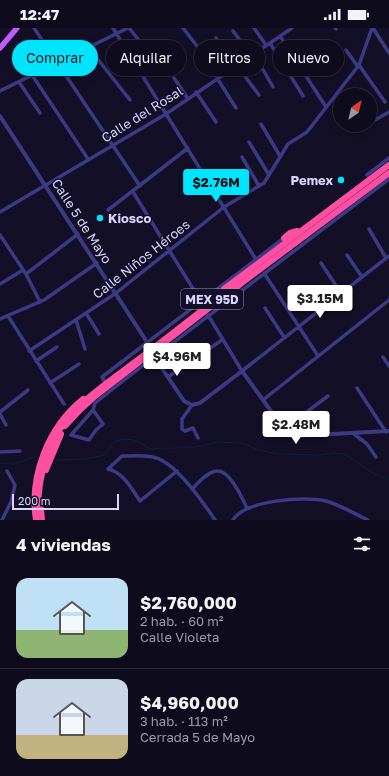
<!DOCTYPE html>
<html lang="es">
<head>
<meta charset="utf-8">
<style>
  body { margin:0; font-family:"Golos Text",sans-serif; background:#171425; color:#f1f3f6; height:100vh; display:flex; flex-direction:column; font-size:15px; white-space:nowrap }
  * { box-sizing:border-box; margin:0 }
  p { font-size:13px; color:#9b9ba3 }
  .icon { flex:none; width:22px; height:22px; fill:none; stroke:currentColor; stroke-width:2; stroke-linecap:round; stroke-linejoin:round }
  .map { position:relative; height:492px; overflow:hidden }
  .details { display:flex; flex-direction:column; background:#0e0b1c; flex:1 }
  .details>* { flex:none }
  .top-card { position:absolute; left:12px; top:12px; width:365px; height:36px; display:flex; gap:8px }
  .needle { width:26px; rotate:34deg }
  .tools { position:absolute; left:333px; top:60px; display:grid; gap:8px }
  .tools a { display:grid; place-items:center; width:44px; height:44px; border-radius:50%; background:#0e0b1c; box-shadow:0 2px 10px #0003,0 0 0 1px #2e2b3b; font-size:20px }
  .scale { position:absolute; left:12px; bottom:10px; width:107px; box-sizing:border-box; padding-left:4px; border:2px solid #d9d4ff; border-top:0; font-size:11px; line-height:14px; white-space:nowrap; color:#d9d4ff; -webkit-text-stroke:3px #130f26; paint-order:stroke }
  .price { position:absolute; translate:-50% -34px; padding:0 9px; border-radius:4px; background:#fff; color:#222; font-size:13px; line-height:26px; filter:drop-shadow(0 1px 2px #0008) }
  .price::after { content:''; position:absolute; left:50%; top:24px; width:12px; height:9px; margin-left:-6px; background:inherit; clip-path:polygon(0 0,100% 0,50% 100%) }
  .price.selected { background:#00e5ff; color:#111 }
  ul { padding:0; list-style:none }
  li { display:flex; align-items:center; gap:12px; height:100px; padding:0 16px }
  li+li { border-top:1px solid #2e2b3b }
  li span { display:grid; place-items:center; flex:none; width:112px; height:80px; border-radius:12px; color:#555 }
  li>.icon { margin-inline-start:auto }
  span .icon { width:48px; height:48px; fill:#fffc; stroke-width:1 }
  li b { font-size:17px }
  h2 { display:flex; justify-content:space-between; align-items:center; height:48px; padding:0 16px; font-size:17px }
  .pill { padding:0 14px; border-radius:18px; background:#0e0b1c; box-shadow:0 2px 10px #0003,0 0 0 1px #2e2b3b; font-size:14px; line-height:36px }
  .pill.selected { background:#00e5ff; color:#111 }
  .status { display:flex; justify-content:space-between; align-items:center; height:28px; padding:0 20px; background:#0e0b1c; direction:ltr }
  .status svg { height:11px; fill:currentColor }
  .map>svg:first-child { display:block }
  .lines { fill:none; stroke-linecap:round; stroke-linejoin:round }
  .stream { stroke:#0c2248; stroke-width:1 }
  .tertiary-tunnel { stroke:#312d47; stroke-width:4; stroke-dasharray:4 2; stroke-linecap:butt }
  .minor { stroke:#3d3a85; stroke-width:3.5 }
  .tertiary { stroke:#3d3a85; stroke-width:4 }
  .primary { stroke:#c25bff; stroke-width:5.5 }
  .motorway { stroke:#ff4fa3; stroke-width:6 }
  .motorway-bridge { stroke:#ff4fa3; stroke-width:6 }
  .poi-dot { fill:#00e5ff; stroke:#130f26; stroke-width:1.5 }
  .labels { text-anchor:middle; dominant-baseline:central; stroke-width:3; stroke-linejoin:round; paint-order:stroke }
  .shield { fill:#130f26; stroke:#9e99be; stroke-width:1 }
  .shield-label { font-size:12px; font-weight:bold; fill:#d9d4ff }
  .street-label { font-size:13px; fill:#d9d4ff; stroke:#130f26 }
  .poi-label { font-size:13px; font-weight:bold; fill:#d9d4ff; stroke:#130f26; text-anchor:end }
</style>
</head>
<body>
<div class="status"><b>12:47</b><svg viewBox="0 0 49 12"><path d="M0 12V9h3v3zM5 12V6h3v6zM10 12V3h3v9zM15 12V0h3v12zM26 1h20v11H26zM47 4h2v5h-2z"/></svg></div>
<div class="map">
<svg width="389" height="492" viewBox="0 0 389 492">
  <rect width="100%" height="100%" fill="#130f26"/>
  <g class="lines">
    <!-- stream -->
    <path class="stream" d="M55,432L86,431L104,427L114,414L123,411L134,412L150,421L196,419L219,414L242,415L259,422L278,426L321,427L335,425L345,426L371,444L389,452
      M0,435L14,436L35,429"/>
    <!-- tertiary-tunnel -->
    <path class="tertiary-tunnel" d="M145,312L157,333"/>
    <!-- minor -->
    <path class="minor" d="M34,0L140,158
      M113,0L255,230
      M129,0L153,30
      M183,0L204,27
      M254,0L266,17
      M335,0L336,1
      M373,0L389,25
      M233,3L252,28
      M280,8L326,79
      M216,10L259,67
      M270,15L303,68
      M89,20L130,72
      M346,22L358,39
      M254,26L273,59
      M359,37L385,74
      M32,47L88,131
      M174,50L188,71
      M217,50L236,80
      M19,54L40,85
      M0,63L128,0
      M196,64L216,94
      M375,92L389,84
      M261,96L280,128
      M249,114L269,147
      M242,129L259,158
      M367,147L389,130
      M133,164L200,272
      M108,182L188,120
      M0,184L166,86L292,0
      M369,201L386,230
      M0,207L26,246L40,274
      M347,227L362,249
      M321,235L341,265
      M264,245L318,328
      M26,246L78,206
      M0,256L23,242
      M265,280L284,309
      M86,285L99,306
      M208,287L242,343L389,228
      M8,288L64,376
      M0,291L44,272L97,235
      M76,292L85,321
      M29,323L116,265L224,179L264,155L288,116L307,104L359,37L372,0
      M383,329L389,338
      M36,333L57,319
      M168,349L222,312
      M105,354L102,349L284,210
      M50,355L79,336
      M357,360L386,404
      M263,372L389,272
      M192,377L182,391V401L185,403L193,400L198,410
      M93,382L103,396L96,402L89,412L71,407L93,382L95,375L128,349L389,151
      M0,384L28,362
      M0,386L6,397
      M284,401L328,368
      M354,406L367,416L376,429
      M0,424L20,423
      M108,441L122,428C132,428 143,427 153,429C175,433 203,474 215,492
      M108,441C124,445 131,460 140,473L177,443
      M192,461C198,455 208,443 217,443C230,442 242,470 247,480
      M2,492L11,474L15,457L7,443
      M233,492C245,472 305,468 326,473C340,477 355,486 368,492"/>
    <!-- tertiary -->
    <path class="tertiary" d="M0,88L145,311
      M157,333L184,373L192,377L200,375L242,343L284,401L294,408L389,403"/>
    <!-- primary -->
    <path class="primary" d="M0,20L17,0"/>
    <!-- motorway -->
    <path class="motorway" d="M284,210L290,205L297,203
      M224,261L389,137
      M65,398L81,381L93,370L239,257
      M46,442L61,406
      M41,481L42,492
      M36,492C29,448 48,399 83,371"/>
    <!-- motorway-bridge -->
    <path class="motorway-bridge" d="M235,260L389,145
      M39,492C35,452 49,406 79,378C97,361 119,346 139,331C169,308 200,284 230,260"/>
  </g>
  <!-- markers -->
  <g class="poi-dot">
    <circle cx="341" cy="152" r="4"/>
    <circle cx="100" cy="190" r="4"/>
  </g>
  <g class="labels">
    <!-- shield labels -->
    <rect class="shield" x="181" y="261" width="62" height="20" rx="3"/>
    <g class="shield-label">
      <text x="212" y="271">MEX 95D</text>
    </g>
    <!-- street labels -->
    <g class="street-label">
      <text transform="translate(142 86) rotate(-32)">Calle del Rosal</text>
      <text transform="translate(82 193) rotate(57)">Calle 5 de Mayo</text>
      <text transform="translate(141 231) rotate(-38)">Calle Niños Héroes</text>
    </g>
    <!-- poi labels -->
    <g class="poi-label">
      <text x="333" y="152">Pemex</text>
      <text x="108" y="190" text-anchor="start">Kiosco</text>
    </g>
  </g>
</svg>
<div class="tools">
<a><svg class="needle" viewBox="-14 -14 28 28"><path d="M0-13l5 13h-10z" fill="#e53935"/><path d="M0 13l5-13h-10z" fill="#9b9ba3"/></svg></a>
</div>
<div class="scale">200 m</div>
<b class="price selected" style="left:216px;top:175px">$2.76M</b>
<b class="price" style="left:320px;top:291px">$3.15M</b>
<b class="price" style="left:177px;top:349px">$4.96M</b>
<b class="price" style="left:296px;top:417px">$2.48M</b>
<div class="top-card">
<a class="pill selected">Comprar</a>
<a class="pill">Alquilar</a>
<a class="pill">Filtros</a>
<a class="pill">Nuevo</a>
</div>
</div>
<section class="details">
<h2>4 viviendas<svg class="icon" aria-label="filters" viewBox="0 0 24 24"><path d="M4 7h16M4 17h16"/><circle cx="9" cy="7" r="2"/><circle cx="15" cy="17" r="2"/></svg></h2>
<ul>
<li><span style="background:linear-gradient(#bfe0f5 65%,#8fb573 0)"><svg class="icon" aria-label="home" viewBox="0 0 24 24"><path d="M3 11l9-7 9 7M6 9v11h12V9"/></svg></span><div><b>$2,760,000</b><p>2 hab. · 60 m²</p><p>Calle Violeta</p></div></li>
<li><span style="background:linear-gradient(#c9d6e8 70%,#c2b280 0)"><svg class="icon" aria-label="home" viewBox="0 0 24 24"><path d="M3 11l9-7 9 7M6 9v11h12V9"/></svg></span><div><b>$4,960,000</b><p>3 hab. · 113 m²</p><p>Cerrada 5 de Mayo</p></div></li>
</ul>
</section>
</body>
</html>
